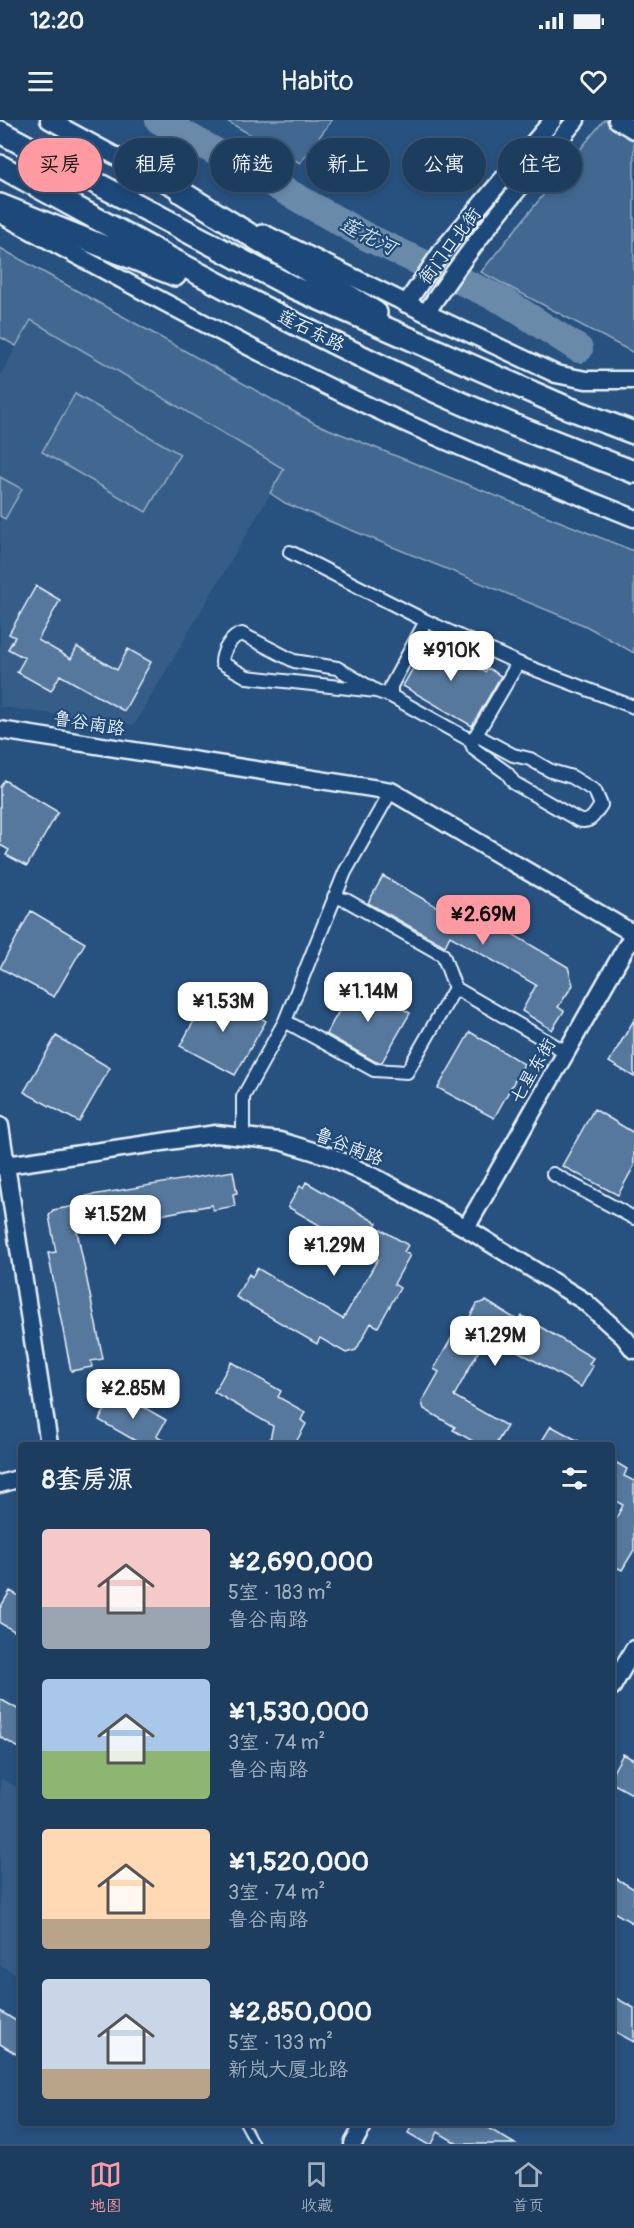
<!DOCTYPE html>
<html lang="zh">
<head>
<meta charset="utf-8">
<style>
  body { margin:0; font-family:Pangolin,"LXGW WenKai TC",sans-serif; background:#2a4868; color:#f1f3f6; height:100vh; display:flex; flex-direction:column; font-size:22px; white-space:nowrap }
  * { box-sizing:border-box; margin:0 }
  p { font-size:20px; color:#a0aebd }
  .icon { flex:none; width:33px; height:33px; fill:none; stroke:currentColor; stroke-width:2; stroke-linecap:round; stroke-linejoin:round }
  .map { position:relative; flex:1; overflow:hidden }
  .details { position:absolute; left:18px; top:1322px; width:597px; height:684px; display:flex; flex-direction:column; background:#1d3d5f; border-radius:6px; box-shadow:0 3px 9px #0003,0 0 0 2px #3b5674 }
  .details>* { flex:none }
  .guide { position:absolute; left:18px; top:18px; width:598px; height:54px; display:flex; gap:12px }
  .price { position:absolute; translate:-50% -51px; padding:0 14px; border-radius:12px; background:#fff; color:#222; font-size:20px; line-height:39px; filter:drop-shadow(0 2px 3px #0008) }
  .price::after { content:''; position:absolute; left:50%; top:36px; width:18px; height:14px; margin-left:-9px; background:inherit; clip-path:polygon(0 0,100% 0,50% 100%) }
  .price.on { background:#ff9aa2; color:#111 }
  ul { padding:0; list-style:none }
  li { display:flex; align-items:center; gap:18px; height:150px; padding:0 24px }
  li span { display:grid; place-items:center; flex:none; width:168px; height:120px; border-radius:6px; color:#555 }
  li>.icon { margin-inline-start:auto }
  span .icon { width:72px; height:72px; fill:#fffc; stroke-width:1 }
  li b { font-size:26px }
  h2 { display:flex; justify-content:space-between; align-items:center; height:72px; padding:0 24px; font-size:26px }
  .pill { padding:0 21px; border-radius:27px; background:#1d3d5f; box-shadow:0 3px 9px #0003,0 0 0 2px #3b5674; font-size:21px; line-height:54px }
  .pill.on { background:#ff9aa2; color:#111 }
  .status { display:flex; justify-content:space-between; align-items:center; height:42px; padding:0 30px; background:#1d3d5f; direction:ltr }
  .status svg { height:16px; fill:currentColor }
  header { display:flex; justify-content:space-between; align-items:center; height:78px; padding:0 24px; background:#1d3d5f; font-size:27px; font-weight:600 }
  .tabs { display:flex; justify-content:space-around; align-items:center; height:84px; border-top:2px solid #3b5674; background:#1d3d5f; font-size:16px; color:#a0aebd }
  .tabs a { display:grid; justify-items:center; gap:3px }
  .tabs .on { color:#ff9aa2 }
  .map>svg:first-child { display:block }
  .built { fill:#355d88 }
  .green { fill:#436891; stroke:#96acc4; stroke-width:1.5 }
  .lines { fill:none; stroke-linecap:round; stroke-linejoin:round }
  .river { stroke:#6b8aaa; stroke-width:28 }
  .building { fill:#57789d; stroke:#e8f1f8; stroke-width:1.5 }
  .service-casing { stroke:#e8f1f8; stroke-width:10 }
  .minor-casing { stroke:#e8f1f8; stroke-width:16 }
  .tertiary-casing { stroke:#e8f1f8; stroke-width:21 }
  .trunk-casing { stroke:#e8f1f8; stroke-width:26 }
  .service { stroke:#1f4a7a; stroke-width:6 }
  .minor { stroke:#1f4a7a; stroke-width:12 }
  .tertiary { stroke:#1f4a7a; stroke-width:16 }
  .trunk { stroke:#1f4a7a; stroke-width:21 }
  .labels { text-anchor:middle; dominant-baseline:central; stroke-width:4.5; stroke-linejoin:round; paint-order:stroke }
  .street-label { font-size:18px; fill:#e8f1f8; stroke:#1f4a7a }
  .water-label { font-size:20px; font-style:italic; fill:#d5e2ec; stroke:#1f4a7a }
</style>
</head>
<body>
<div class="status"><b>12:20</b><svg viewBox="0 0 49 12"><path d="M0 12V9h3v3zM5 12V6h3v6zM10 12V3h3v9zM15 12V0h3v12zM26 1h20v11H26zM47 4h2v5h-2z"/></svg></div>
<header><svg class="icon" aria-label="menu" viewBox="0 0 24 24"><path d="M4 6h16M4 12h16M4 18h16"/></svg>Habito<svg class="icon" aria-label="heart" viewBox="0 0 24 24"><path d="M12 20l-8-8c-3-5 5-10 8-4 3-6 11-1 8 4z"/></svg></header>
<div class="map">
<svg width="634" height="2024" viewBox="0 0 634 2024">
  <rect width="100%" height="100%" fill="#27517f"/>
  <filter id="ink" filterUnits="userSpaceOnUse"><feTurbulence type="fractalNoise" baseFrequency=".0167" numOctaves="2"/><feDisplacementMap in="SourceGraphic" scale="12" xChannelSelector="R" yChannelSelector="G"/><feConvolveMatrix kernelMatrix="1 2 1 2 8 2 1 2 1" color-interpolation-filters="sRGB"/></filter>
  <g filter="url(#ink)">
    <!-- built -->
    <path class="built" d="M31,200L285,349L134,605L0,587V256Z
      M2,1659L21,1670V1857L0,1845V1662Z"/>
    <!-- green -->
    <path class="green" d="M225,0H332L300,43Z
      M604,0H634V233L481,152Z
      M0,128L316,304L634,431V533L586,506L285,383L270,373L284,349L31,200L16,226L0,217Z
      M75,274L180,334L146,392L42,332Z
      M0,357L22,369L5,399L0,396Z"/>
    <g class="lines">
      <!-- river -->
      <path class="river" d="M159,0L367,117L504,181L579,229"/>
    </g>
    <!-- building -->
    <path class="building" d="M36,466L60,480L38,520L71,539L77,527L117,550L128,529L151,542L124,591L60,555L51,571L17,552L25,538L8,529L15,517L9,514Z
      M431,516L445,524L443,528L485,552L488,548L501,556L472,606L403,566Z
      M4,660L58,692L27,746L6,735L9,730L0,725V667Z
      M383,756L460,800L467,787L568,847L573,865L558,887L564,891L552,910L522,891L536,865L450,816L445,826L368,783Z
      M31,791L85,823L54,877L0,848Z
      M356,861L410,893L382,942H376L326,914Z
      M212,869L266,901L235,955L180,926Z
      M634,900V957L609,942Z
      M470,912L524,944L494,998L438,968Z
      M56,916L110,948L79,1002L24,972Z
      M594,989L634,1013V1046L618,1075L562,1046Z
      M233,1051L237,1073L233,1074L235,1086L213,1090L212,1085L77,1111L103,1239L91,1241L92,1247L71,1251L48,1133L56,1132L49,1096L53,1090L87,1084L86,1076Z
      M306,1062L377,1103L375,1106L408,1125L404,1132L410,1135L394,1164L400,1168L378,1207L371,1203L356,1230L346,1233L320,1218L317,1224L236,1177L249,1154L252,1157L257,1148L343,1199L378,1139L288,1087L300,1066L303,1068Z
      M486,1181L519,1201L522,1196L593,1238L589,1244L593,1246L581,1267L498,1220L482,1225L454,1276L507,1306L496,1324H478L453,1310L455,1307L424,1289L422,1282L439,1252L434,1249L456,1210L461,1213L477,1184Z
      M231,1242L281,1271L278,1277L305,1292L301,1300L306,1304L295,1324H269L273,1306L214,1272Z
      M116,1271L166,1300L157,1316L172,1324H141L99,1300Z
      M551,1306L584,1324H540Z
      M612,1340L627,1349L624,1356L634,1361V1430L622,1450L612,1445V1406L623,1385L612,1379Z
      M10,1471L21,1477V1515L0,1503V1488Z
      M0,1579L21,1591V1629L0,1617Z
      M623,1634L634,1640V1675L612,1663V1654Z
      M612,1756L634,1769V1804L612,1791Z
      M612,1876L634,1888V1922L612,1910Z
      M0,1891L21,1904V1937L0,1924Z
      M414,2002H478L515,2024H458L438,2012L432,2024H427L408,2013Z"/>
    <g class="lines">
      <!-- service casing -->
      <g class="service-casing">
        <path id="service" d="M243,2002L255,2024"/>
      </g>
      <!-- minor casing -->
      <g class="minor-casing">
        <path id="minor" d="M290,432L426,501L518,543L634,587
          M426,501L391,566V576L470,620L476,615L518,543
          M376,571L337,548L294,541L242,514C231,516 222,532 222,543L247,557L376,571L391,576
          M470,620L474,629L507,653L514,663L578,700C591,704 594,695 601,685L595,671L572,657L551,651L530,639L513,635L476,615
          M334,777L346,780L443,835L455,868L566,932
          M285,901L374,950L407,952L455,868
          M243,1017V977L285,901L345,752L391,671
          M553,1054L634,1098"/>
      </g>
      <!-- tertiary casing -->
      <g class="tertiary-casing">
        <path id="tertiary" d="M49,0L191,77
          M617,0L634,10
          M0,94C108,152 215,211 325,265C426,315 530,356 634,398
          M263,113L426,193L556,254L586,260H634
          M406,184L444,128L553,0
          M426,193C471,125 523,62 576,0
          M0,610L391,671L634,814
          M0,1006L49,1324
          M0,1046L216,1014L280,1021L332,1037L380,1060L466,1108L584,1181L624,1217L634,1230
          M466,1108L634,813
          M0,1364L21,1358
          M612,1567L634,1529
          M353,2024L365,2002"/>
      </g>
      <!-- trunk casing -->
      <g class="trunk-casing">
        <path id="trunk" d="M0,12L292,167L568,288L634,313
          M0,46C141,123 282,201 428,268C495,299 565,326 634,352
          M181,72L376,193
          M0,85L175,155"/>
      </g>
      <!-- service -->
      <use href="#service" class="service"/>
      <!-- minor -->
      <use href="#minor" class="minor"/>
      <!-- tertiary -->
      <use href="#tertiary" class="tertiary"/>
      <!-- trunk -->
      <use href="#trunk" class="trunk"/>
    </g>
  </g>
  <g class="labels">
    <!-- street labels -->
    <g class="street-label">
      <text transform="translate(450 126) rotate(-53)">衙门口北街</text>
      <text transform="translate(311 211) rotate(26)">莲石东路</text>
      <text transform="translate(89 604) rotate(9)">鲁谷南路</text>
      <text transform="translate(533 951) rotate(-60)">七星东街</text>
      <text transform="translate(349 1027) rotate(22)">鲁谷南路</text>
    </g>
    <!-- water labels -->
    <g class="water-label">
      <text transform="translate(368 116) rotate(27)">莲花河</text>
    </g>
  </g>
</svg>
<b class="price" style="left:451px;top:562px">¥910K</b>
<b class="price on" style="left:483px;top:826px">¥2.69M</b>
<b class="price" style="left:368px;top:903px">¥1.14M</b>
<b class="price" style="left:223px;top:913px">¥1.53M</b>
<b class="price" style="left:115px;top:1126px">¥1.52M</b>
<b class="price" style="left:334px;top:1157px">¥1.29M</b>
<b class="price" style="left:495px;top:1247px">¥1.29M</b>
<b class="price" style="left:133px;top:1300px">¥2.85M</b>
<div class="guide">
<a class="pill on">买房</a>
<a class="pill">租房</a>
<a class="pill">筛选</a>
<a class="pill">新上</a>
<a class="pill">公寓</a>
<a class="pill">住宅</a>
</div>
<section class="details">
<h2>8套房源<svg class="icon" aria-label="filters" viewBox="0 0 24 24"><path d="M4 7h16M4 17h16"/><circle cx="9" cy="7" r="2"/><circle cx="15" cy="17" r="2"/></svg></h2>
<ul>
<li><span style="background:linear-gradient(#f6c9c9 65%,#9aa5b1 0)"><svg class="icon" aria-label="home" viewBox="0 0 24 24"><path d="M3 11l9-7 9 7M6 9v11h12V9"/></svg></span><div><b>¥2,690,000</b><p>5室 · 183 m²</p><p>鲁谷南路</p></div></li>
<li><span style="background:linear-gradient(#a9c7e8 60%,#8fb573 0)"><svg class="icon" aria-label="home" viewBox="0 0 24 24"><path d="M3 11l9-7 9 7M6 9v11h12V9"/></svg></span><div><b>¥1,530,000</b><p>3室 · 74 m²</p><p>鲁谷南路</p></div></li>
<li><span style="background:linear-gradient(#ffd9b3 75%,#b9a48a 0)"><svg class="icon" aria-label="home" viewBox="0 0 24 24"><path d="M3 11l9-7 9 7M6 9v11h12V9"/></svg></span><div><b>¥1,520,000</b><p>3室 · 74 m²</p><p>鲁谷南路</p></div></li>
<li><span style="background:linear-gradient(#c9d6e8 75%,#b9a48a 0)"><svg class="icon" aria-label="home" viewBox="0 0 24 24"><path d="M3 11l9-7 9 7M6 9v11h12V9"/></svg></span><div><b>¥2,850,000</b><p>5室 · 133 m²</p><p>新岚大厦北路</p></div></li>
</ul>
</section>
</div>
<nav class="tabs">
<a class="on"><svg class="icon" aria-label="map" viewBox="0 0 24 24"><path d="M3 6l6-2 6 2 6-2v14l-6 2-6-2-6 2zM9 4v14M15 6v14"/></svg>地图</a>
<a><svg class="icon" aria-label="saved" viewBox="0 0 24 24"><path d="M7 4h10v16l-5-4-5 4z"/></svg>收藏</a>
<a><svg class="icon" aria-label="home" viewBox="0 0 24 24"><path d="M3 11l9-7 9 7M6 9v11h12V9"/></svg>首页</a>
</nav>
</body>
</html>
